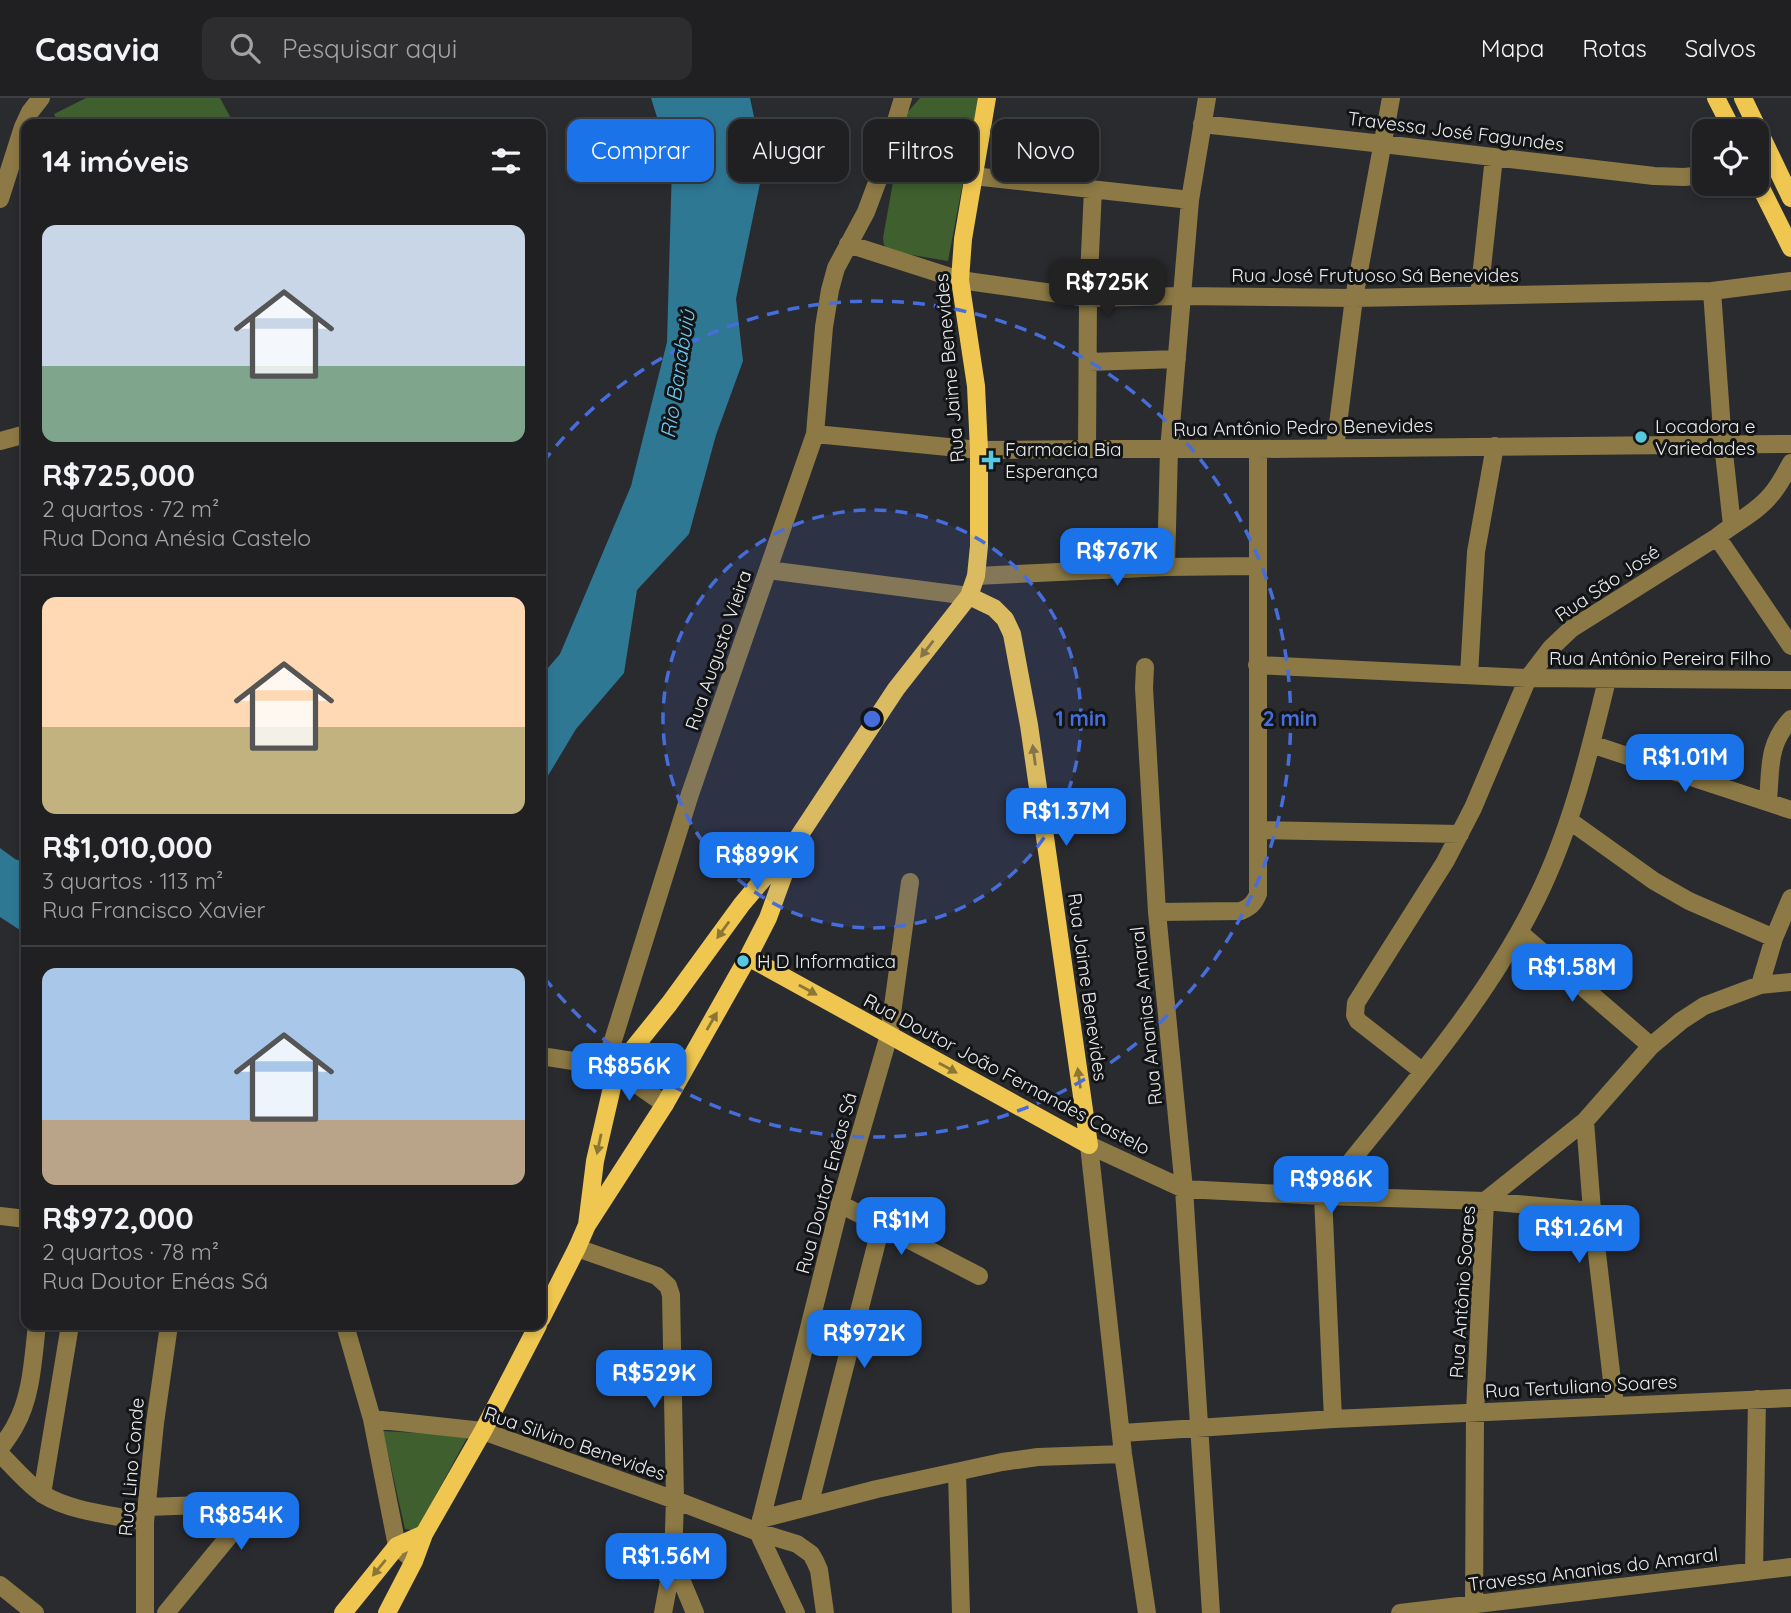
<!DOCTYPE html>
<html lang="pt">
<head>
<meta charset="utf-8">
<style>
  body { margin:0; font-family:Quicksand,sans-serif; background:#2d2d30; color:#f1f3f6; height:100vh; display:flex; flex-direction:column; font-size:26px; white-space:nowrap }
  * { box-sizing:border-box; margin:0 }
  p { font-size:23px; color:#a2a3a6 }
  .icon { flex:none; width:38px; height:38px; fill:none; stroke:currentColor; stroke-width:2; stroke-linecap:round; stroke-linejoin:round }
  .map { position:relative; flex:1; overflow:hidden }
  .sheet { position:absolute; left:21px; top:21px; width:525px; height:1211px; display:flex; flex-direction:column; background:#202023; border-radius:14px; box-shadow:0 4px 10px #0003,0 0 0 2px #3d3e41 }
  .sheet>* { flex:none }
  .top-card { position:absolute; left:567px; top:21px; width:665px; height:63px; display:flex; gap:14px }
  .controls { position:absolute; left:1692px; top:21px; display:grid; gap:14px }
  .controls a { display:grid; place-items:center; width:77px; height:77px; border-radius:14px; background:#202023; box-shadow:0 4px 10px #0003,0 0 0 2px #3d3e41; font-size:35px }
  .price { position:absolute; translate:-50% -60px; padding:0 16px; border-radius:14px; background:#1a73e8; color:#fff; font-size:23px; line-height:46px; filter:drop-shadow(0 2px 4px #0008) }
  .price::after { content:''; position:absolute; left:50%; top:42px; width:21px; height:16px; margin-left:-10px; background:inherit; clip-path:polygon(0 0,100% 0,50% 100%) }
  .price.current { background:#222; color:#fff }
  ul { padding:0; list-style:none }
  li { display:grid; align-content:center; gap:14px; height:371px; padding:0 21px }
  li+li { border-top:2px solid #3d3e41 }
  li span { display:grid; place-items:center; height:217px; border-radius:14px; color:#555 }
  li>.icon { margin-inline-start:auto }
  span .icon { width:126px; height:126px; fill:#fffc; stroke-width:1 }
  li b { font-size:30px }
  h2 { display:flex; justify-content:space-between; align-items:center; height:84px; padding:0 21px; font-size:30px }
  .tag { padding:0 24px; border-radius:14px; background:#202023; box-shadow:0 4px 10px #0003,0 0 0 2px #3d3e41; font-size:24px; line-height:63px }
  .tag.current { background:#1a73e8; color:#fff }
  header { display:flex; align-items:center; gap:42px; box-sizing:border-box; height:98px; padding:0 35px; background:#202023; border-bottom:2px solid #3d3e41 }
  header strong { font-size:33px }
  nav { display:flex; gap:38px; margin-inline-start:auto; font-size:24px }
  .search { width:490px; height:63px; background:#2d2d30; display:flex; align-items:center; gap:18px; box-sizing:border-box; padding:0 24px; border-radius:14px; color:#a2a3a6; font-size:26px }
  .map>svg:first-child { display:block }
  .green { fill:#3f5f2e }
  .water { fill:#2e7894 }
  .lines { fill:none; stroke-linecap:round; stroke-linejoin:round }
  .minor { stroke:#8c7945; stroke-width:18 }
  .major { stroke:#eec650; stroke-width:18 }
  .oneway { fill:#8b7635 }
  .ring { fill:none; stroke:#466ddc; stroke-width:3.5; stroke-dasharray:12 9 }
  .poi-dot { fill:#56c9e1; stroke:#131415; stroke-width:2.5 }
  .labels { text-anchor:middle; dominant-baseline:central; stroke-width:6; stroke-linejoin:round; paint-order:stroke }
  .street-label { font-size:19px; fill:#eaebee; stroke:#131415 }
  .poi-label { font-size:19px; fill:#eaebee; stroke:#131415; text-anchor:start }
  .water-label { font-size:21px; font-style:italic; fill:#6accf4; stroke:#131415 }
  .centre { fill:#466ddc; stroke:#131415; stroke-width:3.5 }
  .ring-label { font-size:21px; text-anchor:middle; font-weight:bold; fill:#466ddc; stroke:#131415; stroke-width:6; stroke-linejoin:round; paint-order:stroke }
</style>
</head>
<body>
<header>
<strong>Casavia</strong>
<div class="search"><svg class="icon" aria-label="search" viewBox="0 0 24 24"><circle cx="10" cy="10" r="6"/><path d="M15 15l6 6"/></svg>Pesquisar aqui</div>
<nav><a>Mapa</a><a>Rotas</a><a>Salvos</a></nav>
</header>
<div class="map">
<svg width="1791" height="1515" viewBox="0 0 1791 1515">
  <rect width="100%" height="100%" fill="#2a2b2f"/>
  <!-- green -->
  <path class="green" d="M86,0H220L234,26H59L54,16Z
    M920,0H979L948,163L889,153L884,147L883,140L905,17Z
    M383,1333L468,1338L416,1433L405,1431Z"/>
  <!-- water -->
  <path class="water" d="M651,0H750L764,66L736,201L743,263L716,337L689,436L637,492L624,575L576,631L546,681L541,686V578L560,556L631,388L667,244L672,67Z
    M0,750L15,761L26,765V836L0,819Z"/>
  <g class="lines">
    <!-- minor -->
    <path class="minor" d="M1202,26L1383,46L1654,78L1684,79L1704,77
      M973,78L1190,102
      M0,101L23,29L30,14L41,0
      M848,146L960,182L1088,200L1182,198L1354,200L1712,193L1791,183
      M1712,193L1723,346L1732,427
      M1479,198L1494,59
      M1088,264L1177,261
      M815,336L979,352L1087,351H1258L1791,346
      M0,343L26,336
      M1335,350L1354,200L1391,0
      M1087,351L1088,200L1093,91
      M1717,439L1791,548
      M1166,469L1169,352L1190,102L1207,0
      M768,472L969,498
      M976,478L1166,469L1257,468
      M1257,567L1528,580L1791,582
      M1145,569L1144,590L1157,814L1184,1091L1211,1515
      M1469,577L1476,454L1495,348
      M1591,646L1791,712
      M1768,703C1771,670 1767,647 1791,621
      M1570,723L1654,783L1689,803L1774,840
      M1258,732L1460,736
      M1157,814L1241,813C1250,809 1254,806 1258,796V351
      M1519,834L1651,948
      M1760,887L1774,840L1791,800
      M541,958L605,968L616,972L665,1006
      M605,968L690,696L815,336L824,229L830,192L836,170L866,114L878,82L903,0
      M1422,973L1358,923L1355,917L1356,905L1445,764L1473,710L1528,580L1551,550L1571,531L1717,439C1734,425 1756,415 1770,398C1779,388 1785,376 1791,365
      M1585,1023L1592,1113L1615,1308
      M1089,1047L1184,1091L1323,1098L1485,1103L1592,1113
      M1089,1047L1123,1356L1147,1515
      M840,1106L979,1178
      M0,1118L26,1121
      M577,1150L657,1178L668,1188L671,1197L675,1402L673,1462L663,1515
      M345,1227L372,1321L397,1448L414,1463
      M372,1321L483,1333L675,1402L758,1434L797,1446L811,1456L815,1463L819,1472L825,1515
      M1333,1321L1323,1098C1398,1003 1484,908 1537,800C1571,731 1589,656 1607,582
      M1122,1335L1333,1321L1791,1300
      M0,1351C5,1343 11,1336 15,1328C32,1298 33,1260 37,1227
      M0,1356C14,1369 28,1387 44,1397C72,1414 114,1417 145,1424
      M957,1375L961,1515
      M42,1396L70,1227
      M809,1408L881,1128
      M147,1409L230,1406L242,1409L245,1416L244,1420L166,1515
      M761,1421L877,1391L1002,1364L1038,1359L1123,1356
      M758,1434L840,1106L889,937L910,784
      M758,1434L796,1515
      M673,1462L695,1515
      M1754,1473L1757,1301
      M0,1487L35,1515
      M145,1515V1424L155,1325L169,1227
      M1400,1515L1791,1469
      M1474,1515L1475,1314L1485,1103L1585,1023L1651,948L1681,923L1704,908L1760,887L1791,884"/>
    <!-- major -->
    <path class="major" d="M1716,0L1733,33
      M1743,0L1791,100
      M1757,82L1791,150
      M969,498L994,510L1005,521L1012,536L1029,627L1089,1047
      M748,859L1089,1047
      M587,1127L595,1063L616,972L669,906L742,806L797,741L896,591L969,498L976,478L979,448V352L976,288L960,182L963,141L987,0
      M541,1221L577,1150L587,1127L665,1006L748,859L768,820L792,754
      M343,1515L397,1448L424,1436
      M387,1515L414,1463L424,1436L483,1333L538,1227"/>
  </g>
  <!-- one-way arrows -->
  <defs><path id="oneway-solid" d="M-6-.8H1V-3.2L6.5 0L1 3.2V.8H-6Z" transform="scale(1.75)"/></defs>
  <g class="oneway">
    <use href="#oneway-solid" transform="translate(927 551) rotate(128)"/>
    <use href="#oneway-solid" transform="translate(1034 657) rotate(-98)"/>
    <use href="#oneway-solid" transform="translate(723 832) rotate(126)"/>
    <use href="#oneway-solid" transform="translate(808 892) rotate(29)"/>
    <use href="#oneway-solid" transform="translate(712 923) rotate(-60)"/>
    <use href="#oneway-solid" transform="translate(948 970) rotate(29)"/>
    <use href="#oneway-solid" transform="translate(1079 980) rotate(-98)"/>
    <use href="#oneway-solid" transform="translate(599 1046) rotate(102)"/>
    <use href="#oneway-solid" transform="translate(379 1470) rotate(129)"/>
  </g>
  <!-- distance rings -->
  <circle cx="872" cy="621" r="209" fill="#466ddc" fill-opacity=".12"/>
  <g class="ring">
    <circle cx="872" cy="621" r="209"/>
    <path d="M543 364A418 418 0 1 1 543 878"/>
  </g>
  <!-- markers -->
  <g class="poi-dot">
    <circle cx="1641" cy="339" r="7"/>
    <path d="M987.5 351.5h7v7h7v7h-7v7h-7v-7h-7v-7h7z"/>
    <circle cx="743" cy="863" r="7"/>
  </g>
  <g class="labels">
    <!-- street labels -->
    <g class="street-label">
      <text transform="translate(1456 33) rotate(7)">Travessa José Fagundes</text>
      <text x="1375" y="177">Rua José Frutuoso Sá Benevides</text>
      <text transform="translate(949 270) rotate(-95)">Rua Jaime Benevides</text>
      <text transform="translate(1303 329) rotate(-1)">Rua Antônio Pedro Benevides</text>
      <text transform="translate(1607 485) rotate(-34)">Rua São José</text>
      <text transform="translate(718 552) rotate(-71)">Rua Augusto Vieira</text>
      <text x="1660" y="560">Rua Antônio Pereira Filho</text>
      <text transform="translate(1088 889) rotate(82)">Rua Jaime Benevides</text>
      <text transform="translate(1146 918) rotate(-96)">Rua Ananias Amaral</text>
      <text transform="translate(1007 976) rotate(28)">Rua Doutor João Fernandes Castelo</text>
      <text transform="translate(826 1085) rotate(-75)">Rua Doutor Enéas Sá</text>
      <text transform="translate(1462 1194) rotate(-86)">Rua Antônio Soares</text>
      <text transform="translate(1581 1288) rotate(-3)">Rua Tertuliano Soares</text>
      <text transform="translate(575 1345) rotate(19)">Rua Silvino Benevides</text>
      <text transform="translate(131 1369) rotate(-85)">Rua Lino Conde</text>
      <text transform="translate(1593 1471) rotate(-7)">Travessa Ananias do Amaral</text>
    </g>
    <!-- poi labels -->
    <g class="poi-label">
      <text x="1655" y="328">Locadora e<tspan x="1655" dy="22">Variedades</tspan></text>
      <text x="1005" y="351">Farmacia Bia<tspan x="1005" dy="22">Esperança</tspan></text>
      <text x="757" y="863">H D Informatica</text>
    </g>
    <!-- water labels -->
    <g class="water-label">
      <text transform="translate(677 276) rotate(-81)">Rio Banabuiú</text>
    </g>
  </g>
  <circle cx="872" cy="621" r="10" class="centre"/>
  <g class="ring-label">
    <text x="1081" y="628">1 min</text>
    <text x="1290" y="628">2 min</text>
  </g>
</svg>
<div class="controls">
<a><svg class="icon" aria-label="locate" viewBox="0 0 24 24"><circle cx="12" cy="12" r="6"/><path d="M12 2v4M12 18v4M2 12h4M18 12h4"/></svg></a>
</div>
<b class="price current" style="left:1107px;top:221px">R$725K</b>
<b class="price" style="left:1117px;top:490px">R$767K</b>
<b class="price" style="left:1685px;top:696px">R$1.01M</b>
<b class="price" style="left:1066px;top:750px">R$1.37M</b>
<b class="price" style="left:757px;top:794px">R$899K</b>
<b class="price" style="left:1572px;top:906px">R$1.58M</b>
<b class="price" style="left:629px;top:1005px">R$856K</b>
<b class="price" style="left:1331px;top:1118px">R$986K</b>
<b class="price" style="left:901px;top:1159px">R$1M</b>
<b class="price" style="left:1579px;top:1167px">R$1.26M</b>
<b class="price" style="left:864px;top:1272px">R$972K</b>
<b class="price" style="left:654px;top:1312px">R$529K</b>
<b class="price" style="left:241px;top:1454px">R$854K</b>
<b class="price" style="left:666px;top:1495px">R$1.56M</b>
<div class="top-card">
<a class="tag current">Comprar</a>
<a class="tag">Alugar</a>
<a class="tag">Filtros</a>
<a class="tag">Novo</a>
</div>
<section class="sheet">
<h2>14 imóveis<svg class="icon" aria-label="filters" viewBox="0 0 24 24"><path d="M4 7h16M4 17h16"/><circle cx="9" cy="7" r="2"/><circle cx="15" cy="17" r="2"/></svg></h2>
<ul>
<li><span style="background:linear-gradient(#c9d6e8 65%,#7fa58c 0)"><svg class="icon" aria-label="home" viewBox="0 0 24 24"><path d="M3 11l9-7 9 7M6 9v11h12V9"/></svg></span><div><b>R$725,000</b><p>2 quartos · 72 m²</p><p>Rua Dona Anésia Castelo</p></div></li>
<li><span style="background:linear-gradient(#ffd9b3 60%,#c2b280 0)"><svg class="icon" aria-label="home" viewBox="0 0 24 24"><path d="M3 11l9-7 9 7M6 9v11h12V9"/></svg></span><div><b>R$1,010,000</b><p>3 quartos · 113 m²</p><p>Rua Francisco Xavier</p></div></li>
<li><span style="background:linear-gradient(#a9c7e8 70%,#b9a48a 0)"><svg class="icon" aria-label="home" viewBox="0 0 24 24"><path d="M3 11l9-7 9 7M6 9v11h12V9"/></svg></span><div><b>R$972,000</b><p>2 quartos · 78 m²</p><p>Rua Doutor Enéas Sá</p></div></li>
</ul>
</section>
</div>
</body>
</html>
